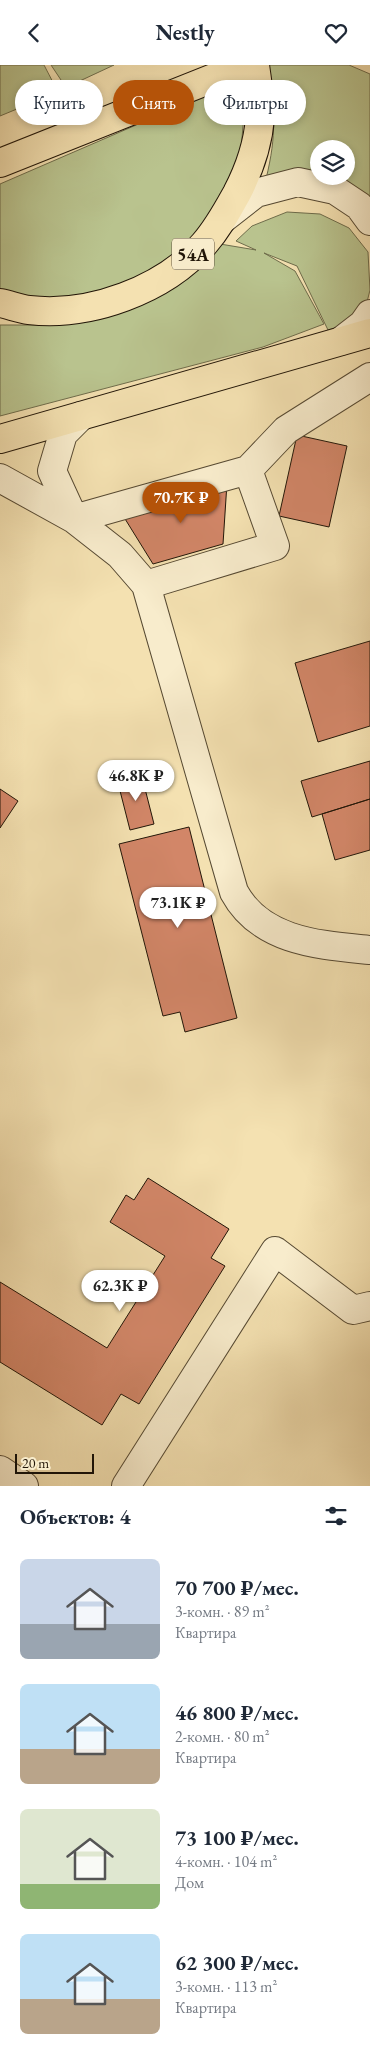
<!DOCTYPE html>
<html lang="ru">
<head>
<meta charset="utf-8">
<style>
  body { margin:0; font-family:"EB Garamond",serif; background:#f2f2f3; color:#1f2937; height:100vh; display:flex; flex-direction:column; font-size:19px; white-space:nowrap }
  * { box-sizing:border-box; margin:0 }
  p { font-size:16px; color:#747a83 }
  .icon { flex:none; width:28px; height:28px; fill:none; stroke:currentColor; stroke-width:2; stroke-linecap:round; stroke-linejoin:round }
  .map { position:relative; height:1421px; overflow:hidden }
  .sheet { display:flex; flex-direction:column; background:#fff; flex:1 }
  .sheet>* { flex:none }
  .guide { position:absolute; left:15px; top:15px; width:340px; height:45px; display:flex; gap:10px }
  .buttons { position:absolute; left:310px; top:75px; display:grid; gap:10px }
  .buttons a { display:grid; place-items:center; width:45px; height:45px; border-radius:50%; background:#fff; box-shadow:0 2px 8px #0003; font-size:25px }
  .scale { position:absolute; left:15px; bottom:12px; width:79px; box-sizing:border-box; padding-left:5px; border:2px solid #221608; border-top:0; font-size:14px; line-height:18px; white-space:nowrap; color:#221608; -webkit-text-stroke:4px #f8eccc; paint-order:stroke }
  .price { position:absolute; translate:-50% -42px; padding:0 11px; border-radius:18px; background:#fff; color:#222; font-size:16px; line-height:32px; filter:drop-shadow(0 1px 2px #0008) }
  .price::after { content:''; position:absolute; left:50%; top:30px; width:15px; height:11px; margin-left:-8px; background:inherit; clip-path:polygon(0 0,100% 0,50% 100%) }
  .price.current { background:#b45309; color:#fff }
  ul { padding:0; list-style:none }
  li { display:flex; align-items:center; gap:15px; height:125px; padding:0 20px }
  li span { display:grid; place-items:center; flex:none; width:140px; height:100px; border-radius:8px; color:#555 }
  li>.icon { margin-inline-start:auto }
  span .icon { width:60px; height:60px; fill:#fffc; stroke-width:1 }
  li b { font-size:21px }
  h2 { display:flex; justify-content:space-between; align-items:center; height:60px; padding:0 20px; font-size:21px }
  .chip { padding:0 18px; border-radius:22px; background:#fff; box-shadow:0 2px 8px #0003; font-size:18px; line-height:45px }
  .chip.current { background:#b45309; color:#fff }
  header { display:flex; justify-content:space-between; align-items:center; height:65px; padding:0 20px; background:#fff; font-size:22px; font-weight:700 }
  .map>svg:first-child { display:block }
  .green { fill:#b9c38e; stroke:#6e6c4b; fill-rule:evenodd }
  .building { fill:#d28668; stroke:#221608 }
  .lines { fill:none; stroke-linecap:round; stroke-linejoin:round }
  .minor-casing { stroke:#564932; stroke-width:30 }
  .major-casing { stroke:#221608; stroke-width:30 }
  .highway-casing { stroke:#221608; stroke-width:30 }
  .minor { stroke:#f8eccc; stroke-width:28 }
  .major { stroke:#f4e1b1; stroke-width:28 }
  .highway { stroke:#f4e1b1; stroke-width:28 }
  .labels { text-anchor:middle; dominant-baseline:central; stroke-width:5; stroke-linejoin:round; paint-order:stroke }
  .shield { fill:#f8eccc; stroke:#625643; stroke-width:1 }
  .shield-label { font-size:18px; font-weight:bold; fill:#221608 }
</style>
</head>
<body>
<header><svg class="icon" aria-label="back" viewBox="0 0 24 24"><path d="M15 5l-7 7 7 7"/></svg>Nestly<svg class="icon" aria-label="heart" viewBox="0 0 24 24"><path d="M12 20l-8-8c-3-5 5-10 8-4 3-6 11-1 8 4z"/></svg></header>
<div class="map">
<svg width="370" height="1421" viewBox="0 0 370 1421">
  <rect width="100%" height="100%" fill="#f4e1b1"/>
  <filter id="stains"><feTurbulence type="fractalNoise" baseFrequency=".004" numOctaves="4"/><feColorMatrix values="0 0 0 0 .2 0 0 0 0 .09 0 0 0 0 .02 0 0 0 .5 -.17"/></filter>
  <radialGradient id="worn" r=".72"><stop offset=".6" stop-color="#630" stop-opacity="0"/><stop offset="1" stop-color="#630" stop-opacity=".3"/></radialGradient>
  <!-- green -->
  <path class="green" d="M0,0H44L58,27L0,51Z
    M51,0H114L69,21L63,18Z
    M267,0H349L370,9V142L266,114C277,69 275,46 267,0ZM319,84H346V111H319Z
    M240,15L244,50L241,84L225,128L189,181L142,214L93,231L44,235L0,228V119Z
    M287,147L320,149L349,163L368,187L370,225L365,245L346,260L328,265L297,201L264,188L295,206L324,259L263,282L0,351V260H55L100,254L141,239L220,179L256,185L236,176L252,161Z"/>
  <!-- building -->
  <path class="building" d="M297,370L347,381L329,462L279,451Z
    M227,418L223,479L153,499L122,449Z
    M370,576V661L318,677L295,598Z
    M370,696V734L312,752L301,716Z
    M141,708L154,759L130,765L117,714Z
    M0,724L18,736L0,763Z
    M370,734V785L335,795L322,749Z
    M189,762L237,953L185,967L180,947L163,951L119,779Z
    M148,1113L229,1164L211,1193L225,1201L139,1339L121,1329L102,1360L0,1297V1217L107,1283L165,1191L110,1157L126,1130L134,1135Z"/>
  <g class="lines">
    <!-- minor casing -->
    <g class="minor-casing">
      <path id="minor" d="M224,153L256,128L298,117L335,125L359,141L370,156
        M341,276L363,259L370,249
        M0,413L74,454L52,406L63,369L81,351
        M74,454L248,405L286,365L370,312
        M74,454L120,490L146,520L275,481L248,405
        M146,520L234,827C261,877 320,880 370,885
        M0,1405L24,1421
        M126,1421L275,1186L353,1245L370,1241"/>
    </g>
    <!-- major casing -->
    <g class="major-casing">
      <path id="major" d="M0,238C10,240 20,244 29,245C90,252 164,225 204,179C218,163 227,146 237,128C249,105 258,79 260,53C261,36 257,16 255,0"/>
    </g>
    <!-- highway casing -->
    <g class="highway-casing">
      <path id="highway" d="M0,98L246,0
        M0,374L370,268"/>
    </g>
    <!-- minor -->
    <use href="#minor" class="minor"/>
    <!-- major -->
    <use href="#major" class="major"/>
    <!-- highway -->
    <use href="#highway" class="highway"/>
  </g>
  <g class="labels">
    <!-- shield labels -->
    <rect class="shield" x="172" y="173.5" width="42" height="31" rx="4"/>
    <g class="shield-label">
      <text x="193" y="189">54А</text>
    </g>
  </g>
  <rect width="100%" height="100%" filter="url(#stains)"/>
  <rect width="100%" height="100%" fill="url(#worn)"/>
</svg>
<div class="buttons">
<a><svg class="icon" aria-label="layers" viewBox="0 0 24 24"><path d="M12 4l9 5-9 5-9-5zM3 14l9 5 9-5"/></svg></a>
</div>
<div class="scale">20 m</div>
<b class="price current" style="left:181px;top:459px">70.7K ₽</b>
<b class="price" style="left:136px;top:737px">46.8K ₽</b>
<b class="price" style="left:178px;top:864px">73.1K ₽</b>
<b class="price" style="left:120px;top:1247px">62.3K ₽</b>
<div class="guide">
<a class="chip">Купить</a>
<a class="chip current">Снять</a>
<a class="chip">Фильтры</a>
</div>
</div>
<section class="sheet">
<h2>Объектов: 4<svg class="icon" aria-label="filters" viewBox="0 0 24 24"><path d="M4 7h16M4 17h16"/><circle cx="9" cy="7" r="2"/><circle cx="15" cy="17" r="2"/></svg></h2>
<ul>
<li><span style="background:linear-gradient(#c9d6e8 65%,#9aa5b1 0)"><svg class="icon" aria-label="home" viewBox="0 0 24 24"><path d="M3 11l9-7 9 7M6 9v11h12V9"/></svg></span><div><b>70 700 ₽/мес.</b><p>3-комн. · 89 m²</p><p>Квартира</p></div></li>
<li><span style="background:linear-gradient(#bfe0f5 65%,#b9a48a 0)"><svg class="icon" aria-label="home" viewBox="0 0 24 24"><path d="M3 11l9-7 9 7M6 9v11h12V9"/></svg></span><div><b>46 800 ₽/мес.</b><p>2-комн. · 80 m²</p><p>Квартира</p></div></li>
<li><span style="background:linear-gradient(#dfe7d0 75%,#8fb573 0)"><svg class="icon" aria-label="home" viewBox="0 0 24 24"><path d="M3 11l9-7 9 7M6 9v11h12V9"/></svg></span><div><b>73 100 ₽/мес.</b><p>4-комн. · 104 m²</p><p>Дом</p></div></li>
<li><span style="background:linear-gradient(#bfe0f5 65%,#b9a48a 0)"><svg class="icon" aria-label="home" viewBox="0 0 24 24"><path d="M3 11l9-7 9 7M6 9v11h12V9"/></svg></span><div><b>62 300 ₽/мес.</b><p>3-комн. · 113 m²</p><p>Квартира</p></div></li>
</ul>
</section>
</body>
</html>
